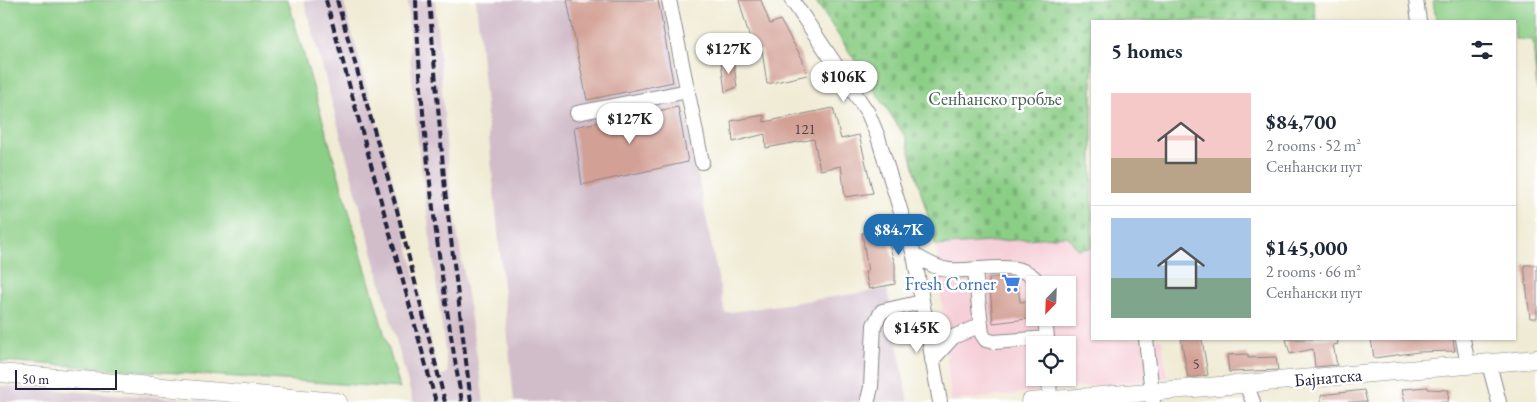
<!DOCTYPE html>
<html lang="en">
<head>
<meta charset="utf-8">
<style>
  body { margin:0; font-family:"EB Garamond",serif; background:#f6f6f7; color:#1f2937; height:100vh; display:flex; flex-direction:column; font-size:19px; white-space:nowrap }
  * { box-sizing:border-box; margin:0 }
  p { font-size:16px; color:#747a83 }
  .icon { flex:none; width:28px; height:28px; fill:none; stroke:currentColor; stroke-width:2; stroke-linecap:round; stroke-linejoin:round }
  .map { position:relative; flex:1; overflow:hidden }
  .sheet { position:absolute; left:1091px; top:20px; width:425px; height:320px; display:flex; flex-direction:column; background:#fff; border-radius:0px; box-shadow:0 1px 4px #0004 }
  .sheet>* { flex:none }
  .needle { width:32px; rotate:203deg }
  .controls { position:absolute; left:1026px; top:276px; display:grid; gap:10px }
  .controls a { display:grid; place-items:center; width:50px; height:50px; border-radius:0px; background:#fff; box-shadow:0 1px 4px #0004; font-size:25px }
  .scale { position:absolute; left:15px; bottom:12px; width:102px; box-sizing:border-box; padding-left:5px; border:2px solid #22223b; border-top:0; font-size:14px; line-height:18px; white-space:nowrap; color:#22223b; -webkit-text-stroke:4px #fff; paint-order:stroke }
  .price { position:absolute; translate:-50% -42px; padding:0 11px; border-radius:18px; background:#fff; color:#222; font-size:16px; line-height:32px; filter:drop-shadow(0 1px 2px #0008) }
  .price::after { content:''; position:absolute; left:50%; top:30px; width:15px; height:11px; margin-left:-8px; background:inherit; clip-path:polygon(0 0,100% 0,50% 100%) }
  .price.active { background:#1f6fb2; color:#fff }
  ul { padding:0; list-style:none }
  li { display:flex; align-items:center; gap:15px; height:125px; padding:0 20px }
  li+li { border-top:1px solid #e0e1e3 }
  li span { display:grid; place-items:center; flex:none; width:140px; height:100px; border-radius:0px; color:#555 }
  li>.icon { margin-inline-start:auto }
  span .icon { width:60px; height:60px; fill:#fffc; stroke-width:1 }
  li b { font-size:21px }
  h2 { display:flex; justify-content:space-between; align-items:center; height:60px; padding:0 20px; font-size:21px }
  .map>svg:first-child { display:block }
  .built { fill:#f6cfd8; fill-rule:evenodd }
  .industrial { fill:#d1bdca }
  .grass { fill:#8bce86; stroke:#567860 }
  .cemetery { fill:url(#cemetery-stones); stroke:#567860 }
  .building { fill:#d3a095 }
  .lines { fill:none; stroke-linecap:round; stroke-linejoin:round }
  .minor-casing { stroke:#898688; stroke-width:16 }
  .major-casing { stroke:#898688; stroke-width:19 }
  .minor { stroke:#fff; stroke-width:14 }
  .major { stroke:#fff; stroke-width:18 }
  .rail { stroke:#22223b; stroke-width:4; stroke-dasharray:8 4; stroke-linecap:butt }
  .labels { text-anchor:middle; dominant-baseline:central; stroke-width:5; stroke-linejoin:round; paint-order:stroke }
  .number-label { font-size:15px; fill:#4e4252 }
  .park-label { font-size:18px; fill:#475e55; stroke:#fff }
  .shop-label { font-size:18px; fill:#366cbe; stroke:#fff; text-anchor:end }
  .street-label { font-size:18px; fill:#22223b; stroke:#fff }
</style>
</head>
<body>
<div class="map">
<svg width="1537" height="402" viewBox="0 0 1537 402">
  <defs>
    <pattern id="cemetery-stones" width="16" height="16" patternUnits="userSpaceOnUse" patternTransform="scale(1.25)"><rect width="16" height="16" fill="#8bce86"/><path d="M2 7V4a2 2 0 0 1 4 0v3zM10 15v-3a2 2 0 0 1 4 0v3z" fill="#78b175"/></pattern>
  </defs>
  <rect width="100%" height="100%" fill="#fff"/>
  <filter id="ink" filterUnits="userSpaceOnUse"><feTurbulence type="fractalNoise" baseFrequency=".02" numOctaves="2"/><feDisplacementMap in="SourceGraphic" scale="10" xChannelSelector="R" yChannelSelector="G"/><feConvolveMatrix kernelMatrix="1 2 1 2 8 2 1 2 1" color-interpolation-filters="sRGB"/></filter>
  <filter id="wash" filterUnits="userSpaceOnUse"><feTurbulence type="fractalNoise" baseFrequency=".0096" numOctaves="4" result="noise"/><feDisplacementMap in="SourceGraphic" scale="20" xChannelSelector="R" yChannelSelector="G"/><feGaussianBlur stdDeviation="1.12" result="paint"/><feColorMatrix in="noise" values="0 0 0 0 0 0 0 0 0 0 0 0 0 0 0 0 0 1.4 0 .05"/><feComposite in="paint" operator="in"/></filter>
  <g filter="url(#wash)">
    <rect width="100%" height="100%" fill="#f0ebd4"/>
    <!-- built -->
    <path class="built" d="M1068,236L1077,249L1092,248V339H1162L1167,378L951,401L936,246ZM1035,285H1068V318H1035ZM1035,345H1068V378H1035Z"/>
    <!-- industrial -->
    <path class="industrial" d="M304,0H343L391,173L439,376L448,373L419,152L410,53L408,0H435L449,179L484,402H413Z
      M476,0H663L725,313L887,289L908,402H514Z
      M0,386L227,402H0Z"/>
    <!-- grass -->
    <path class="grass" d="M0,0H288L400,388L0,361Z
      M1433,0H1537V90L1533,40L1515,39V21H1436Z"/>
    <!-- cemetery -->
    <path class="cemetery" d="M815,0H1313L1317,21H1092V248L1077,249L1068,236L936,246L906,138Z"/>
    <g id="blocks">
      <!-- building -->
      <path class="building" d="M567,0H658L673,82L587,100Z
        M739,0H761L770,24L780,20L802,58L807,75L767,84L762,50L730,57L726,43L750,39Z
        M733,58L737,87L725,92L721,61Z
        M678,107L688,162L582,185L574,127Z
        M833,108L841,139L859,135L873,193L845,197L841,166L820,170L814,139L766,148L765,134L733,142L731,121L764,115V122Z
        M884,228L895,264V284L869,289L865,272H868L862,233Z
        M1524,265H1537V318H1530Z
        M1003,277L1017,279L1020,302L1035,301V318L993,323L989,278Z
        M1181,339H1202L1208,375L1188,378Z
        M1286,339H1337L1338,344L1333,345L1337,365L1315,367L1313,349L1290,354Z
        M1371,339H1453L1455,351L1418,352L1374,358Z
        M1248,354V358L1276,357L1278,370L1229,372L1227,355Z
        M1428,387V389L1449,390L1448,402H1405L1402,389Z
        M1364,390L1367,402H1321V395Z"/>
    </g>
  </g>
  <g filter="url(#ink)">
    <use href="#blocks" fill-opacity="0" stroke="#898688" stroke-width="1"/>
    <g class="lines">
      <!-- minor casing -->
      <g class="minor-casing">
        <path id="minor" d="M669,0L702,162
          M792,0L868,113L878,137L914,255L940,402
          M1416,0L1419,21
          M577,113L688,91
          M914,255C925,261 937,269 949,270C978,273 1023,256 1040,285
          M975,271L982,334L986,340L994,342L1047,338V345
          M1045,318L1047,338
          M1146,339L1153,402
          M1463,339L1468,365
          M932,360L953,337L981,325
          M1489,364L1499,402
          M1049,378L1050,400
          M1246,384L1253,402
          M868,400L871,387L874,325L882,311L922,302"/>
      </g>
      <!-- major casing -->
      <g class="major-casing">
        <path id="major" d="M0,373L338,402
          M1030,402L1537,359"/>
      </g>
      <!-- minor -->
      <use href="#minor" class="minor"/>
      <!-- major -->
      <use href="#major" class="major"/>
      <!-- rail -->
      <path class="rail" d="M326,0L436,402
        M337,0L397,210L445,402
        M416,0C421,135 439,269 462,402
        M429,0L445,190L471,402"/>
    </g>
  </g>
  <!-- icons -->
  <defs>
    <g id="supermarket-bare" transform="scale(1.5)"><path d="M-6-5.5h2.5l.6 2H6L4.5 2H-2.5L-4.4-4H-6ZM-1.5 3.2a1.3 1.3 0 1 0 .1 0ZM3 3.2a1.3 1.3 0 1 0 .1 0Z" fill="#3f7fe0" stroke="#fff" stroke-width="2.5" paint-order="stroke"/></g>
  </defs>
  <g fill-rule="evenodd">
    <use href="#supermarket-bare" x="1011" y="283"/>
  </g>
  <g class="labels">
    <!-- number labels -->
    <g class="number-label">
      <text x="805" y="128">121</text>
      <text x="1196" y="363">5</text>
    </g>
    <!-- park labels -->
    <g class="park-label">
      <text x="995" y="98">Сенћанско гробље</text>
    </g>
    <!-- shop labels -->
    <g class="shop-label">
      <text x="996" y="283">Fresh Corner</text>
    </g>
    <!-- street labels -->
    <g class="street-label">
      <text transform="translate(1328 377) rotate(-5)">Бајнатска</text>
    </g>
  </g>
</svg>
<div class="controls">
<a><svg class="needle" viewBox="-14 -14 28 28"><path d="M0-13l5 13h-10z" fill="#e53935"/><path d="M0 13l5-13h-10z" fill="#747a83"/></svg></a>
<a><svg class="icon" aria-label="locate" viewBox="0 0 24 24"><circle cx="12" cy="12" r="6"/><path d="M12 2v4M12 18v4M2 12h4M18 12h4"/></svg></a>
</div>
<div class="scale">50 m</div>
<b class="price" style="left:729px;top:75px">$127K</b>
<b class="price" style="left:844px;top:103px">$106K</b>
<b class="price" style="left:630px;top:145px">$127K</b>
<b class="price active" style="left:899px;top:256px">$84.7K</b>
<b class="price" style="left:917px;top:354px">$145K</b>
<section class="sheet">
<h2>5 homes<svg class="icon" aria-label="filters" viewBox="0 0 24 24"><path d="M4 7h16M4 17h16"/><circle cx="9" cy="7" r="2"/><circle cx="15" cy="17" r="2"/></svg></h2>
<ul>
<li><span style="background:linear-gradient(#f6c9c9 65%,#b9a48a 0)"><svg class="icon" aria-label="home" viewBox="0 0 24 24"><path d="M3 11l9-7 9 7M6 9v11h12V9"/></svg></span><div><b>$84,700</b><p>2 rooms · 52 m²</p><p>Сенћански пут</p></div></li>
<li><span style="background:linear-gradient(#a9c7e8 60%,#7fa58c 0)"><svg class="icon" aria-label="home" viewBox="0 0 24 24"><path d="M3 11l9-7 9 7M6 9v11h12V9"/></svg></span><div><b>$145,000</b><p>2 rooms · 66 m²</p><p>Сенћански пут</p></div></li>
</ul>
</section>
</div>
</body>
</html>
